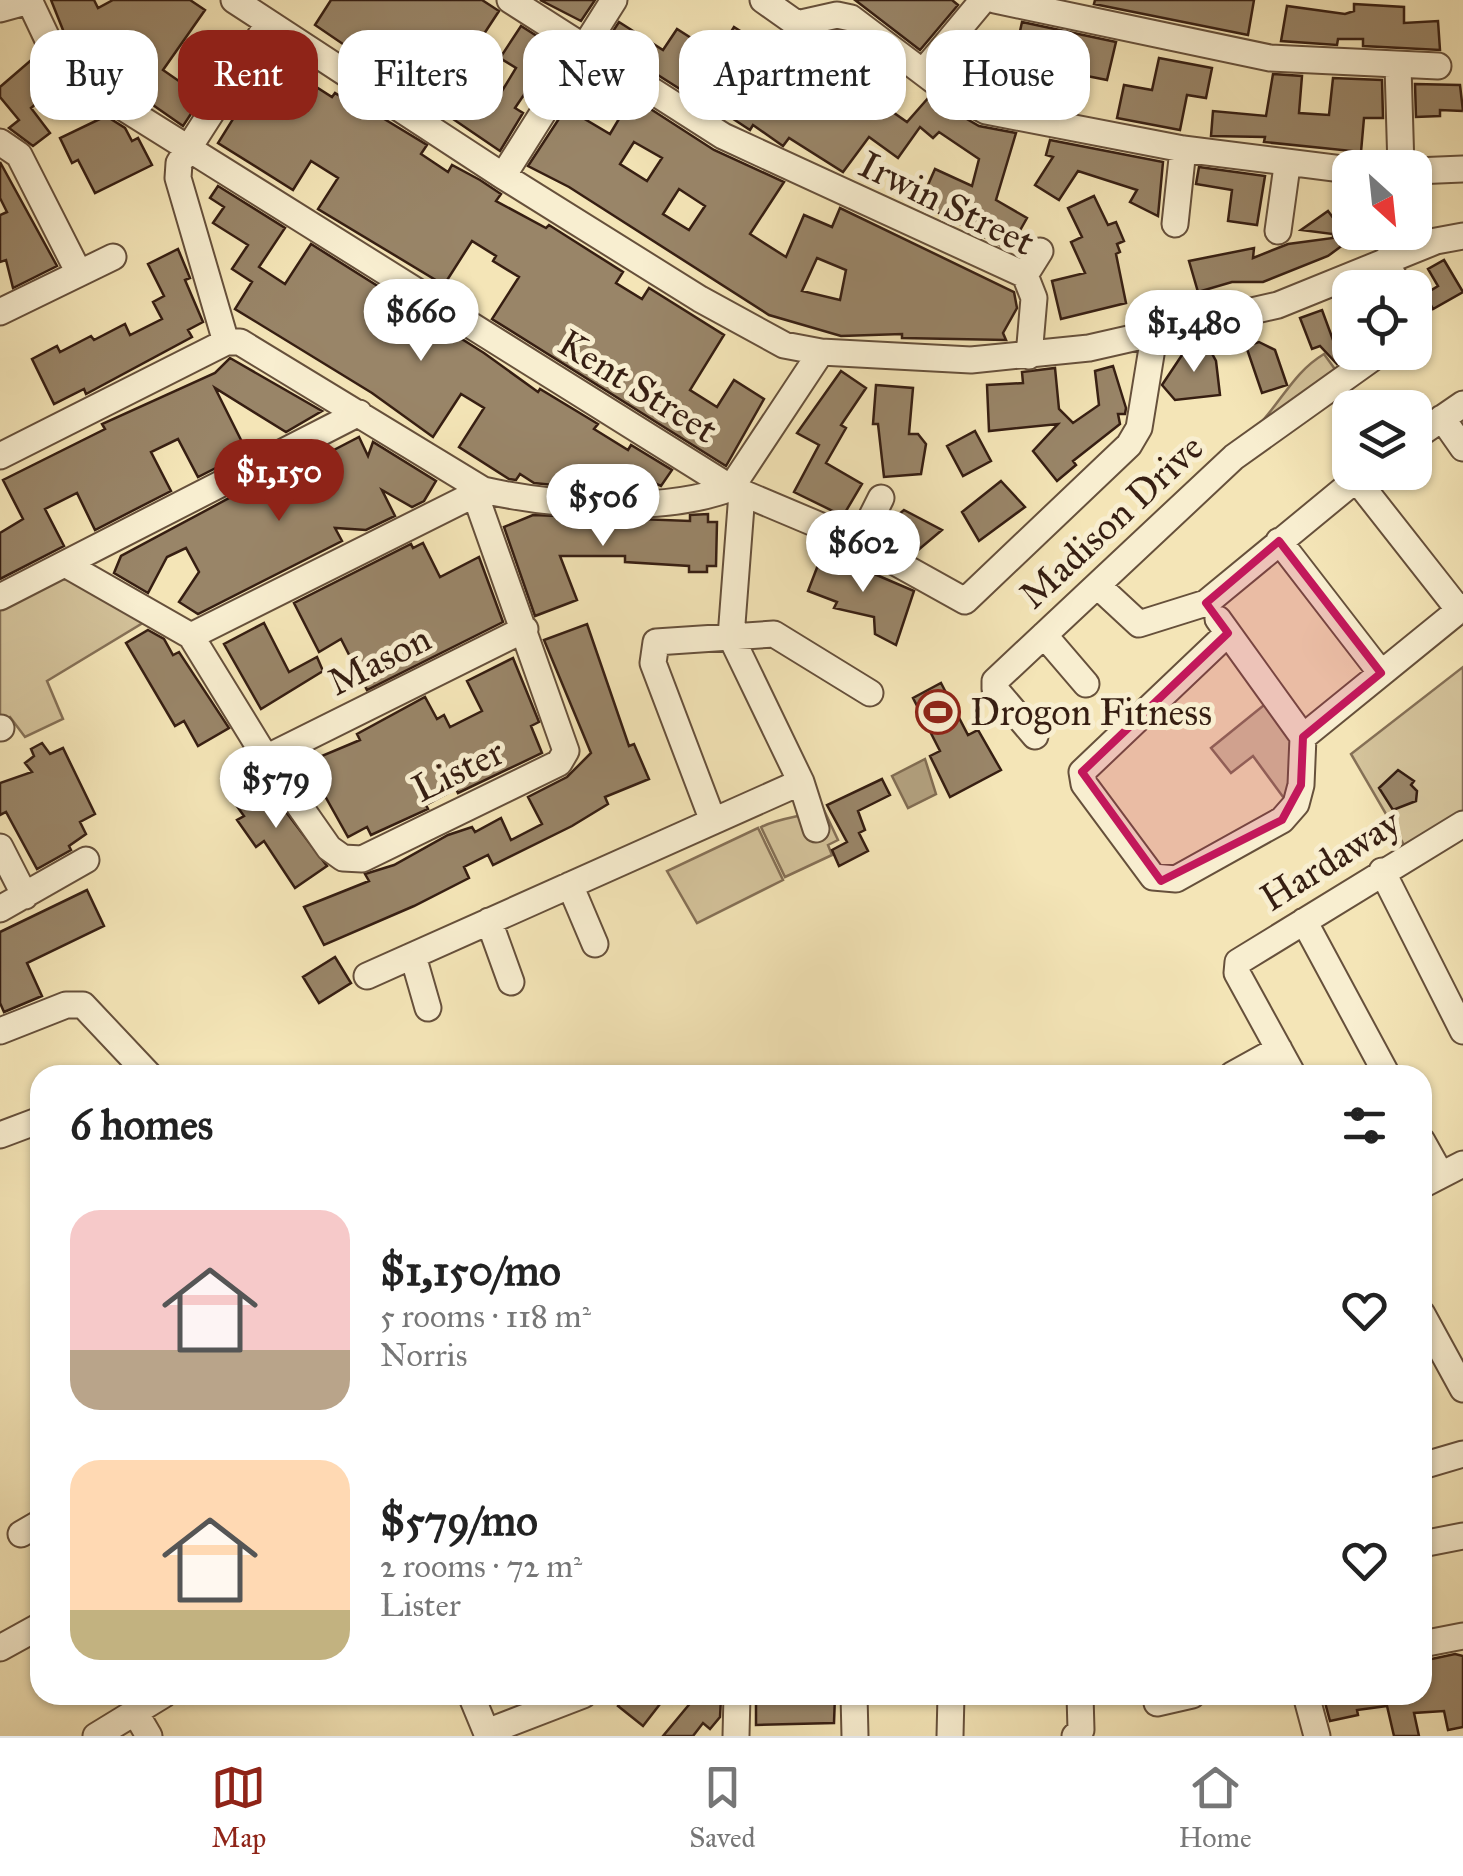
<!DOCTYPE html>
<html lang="en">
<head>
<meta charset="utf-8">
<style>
  body { margin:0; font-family:"IM FELL Great Primer",serif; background:#f6f6f6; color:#222; height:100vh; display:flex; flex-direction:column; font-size:38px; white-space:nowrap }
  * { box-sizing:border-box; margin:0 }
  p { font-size:32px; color:#767676 }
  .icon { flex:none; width:55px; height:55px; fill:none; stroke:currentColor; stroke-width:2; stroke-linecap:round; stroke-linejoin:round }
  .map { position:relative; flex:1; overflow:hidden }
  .sheet { position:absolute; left:30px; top:1065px; width:1402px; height:640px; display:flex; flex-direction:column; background:#fff; border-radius:30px; box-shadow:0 2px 8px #0004 }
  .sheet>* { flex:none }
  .guide { position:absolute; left:30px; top:30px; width:1405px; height:90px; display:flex; gap:20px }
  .needle { width:65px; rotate:153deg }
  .fabs { position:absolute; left:1332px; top:150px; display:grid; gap:20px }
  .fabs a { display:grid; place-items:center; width:100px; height:100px; border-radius:20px; background:#fff; box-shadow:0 2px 8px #0004; font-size:50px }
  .price { position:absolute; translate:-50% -85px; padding:0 22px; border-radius:35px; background:#fff; color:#222; font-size:32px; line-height:65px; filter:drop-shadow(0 2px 5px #0008) }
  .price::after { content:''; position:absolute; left:50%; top:60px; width:30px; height:22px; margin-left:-15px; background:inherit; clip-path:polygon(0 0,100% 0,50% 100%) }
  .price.on { background:#8f2418; color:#fff }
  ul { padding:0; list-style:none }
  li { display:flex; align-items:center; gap:30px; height:250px; padding:0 40px }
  li span { display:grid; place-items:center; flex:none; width:280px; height:200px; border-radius:30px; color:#555 }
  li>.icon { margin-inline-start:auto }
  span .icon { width:120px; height:120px; fill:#fffc; stroke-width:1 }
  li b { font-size:42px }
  h2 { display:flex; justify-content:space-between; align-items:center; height:120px; padding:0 40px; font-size:42px }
  .tag { padding:0 35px; border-radius:30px; background:#fff; box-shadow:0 2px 8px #0004; font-size:35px; line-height:90px }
  .tag.on { background:#8f2418; color:#fff }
  .tabs { display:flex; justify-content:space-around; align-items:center; height:140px; border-top:2px solid #e0e0e0; background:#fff; font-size:28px; color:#767676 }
  .tabs a { display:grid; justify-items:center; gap:5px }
  .tabs .on { color:#8f2418 }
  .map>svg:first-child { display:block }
  .green { fill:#d4c39b; stroke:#857056; stroke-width:2.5 }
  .water { fill:#b3a17f; stroke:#816d53; stroke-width:2.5 }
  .building { fill:#998568; stroke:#361e12; stroke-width:2.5; fill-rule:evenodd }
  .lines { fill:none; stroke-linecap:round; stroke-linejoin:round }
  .minor-casing { stroke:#66503b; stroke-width:29 }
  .minor { stroke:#f8eed0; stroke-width:25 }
  .marked { fill:#c2185b; fill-opacity:0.2; stroke:#c2185b; stroke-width:8; stroke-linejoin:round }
  .labels { text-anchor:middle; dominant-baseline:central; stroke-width:10; stroke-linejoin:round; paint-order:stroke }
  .street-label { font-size:38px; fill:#361e12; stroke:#f8eed0 }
  .poi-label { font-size:38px; fill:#361e12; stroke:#f8eed0; text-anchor:start }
</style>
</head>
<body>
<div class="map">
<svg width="1463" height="1736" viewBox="0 0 1463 1736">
  <rect width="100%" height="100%" fill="#f4e5b7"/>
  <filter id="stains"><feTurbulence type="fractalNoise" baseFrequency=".002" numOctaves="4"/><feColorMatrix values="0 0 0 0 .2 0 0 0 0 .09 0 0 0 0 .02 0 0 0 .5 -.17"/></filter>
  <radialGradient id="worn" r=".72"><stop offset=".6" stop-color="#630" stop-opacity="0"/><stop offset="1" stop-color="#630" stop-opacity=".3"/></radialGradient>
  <!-- green -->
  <path class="green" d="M1324,354L1337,372L1267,425L1264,419C1285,395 1296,371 1324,354Z
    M62,573L146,621L47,681L63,719L25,737L10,717L0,722V604Z
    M1463,667V813L1404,845L1351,754Z
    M1269,701L1296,738L1293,783L1286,801L1253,756L1231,773L1211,748Z
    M823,808L838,840L828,845L832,855L785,877L761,827C783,816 802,818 823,808Z
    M758,828L783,880L697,923L667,871Z"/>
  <!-- water -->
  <path class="water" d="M925,759L936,794L908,808L892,776Z"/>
  <!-- building -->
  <path class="building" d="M51,0H94L98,8L113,0H190L205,10L163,70L202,97L183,126L77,52L67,40Z
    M331,0H482L499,11L463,66L502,91L516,68L500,58L521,26L562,52L541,85L534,80L515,108L523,113L500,151L315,25Z
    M540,0H595L581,21Z
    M855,0H952L958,5L920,50Z
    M1095,0H1254L1248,35L1094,4Z
    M1354,4L1404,7V23L1438,21L1440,50L1363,46V39H1338L1337,45L1281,41L1287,6L1345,14L1354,11Z
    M619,22L663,50L677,29L724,59L708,83L733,99L747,77L778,96L822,35L827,38L840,32L881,61L860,89L907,122L929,97L979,126L1016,133L996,200L1027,218L1009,250L920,203L935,169L972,186L979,159L939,132L933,138L920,127L898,158L869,137L843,172L789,138L783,146L753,125L750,130L715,107L713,110L606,42Z
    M1022,22L1116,42L1107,80L1067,72L1059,108L1005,95L1007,88L977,81L984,52L1014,59Z
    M734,27L764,46L749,69L719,51Z
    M37,55L59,84L31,108L50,133L33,146L9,128L19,120L0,97V87Z
    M271,58L332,97L335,93L374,118L376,114L427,145L421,154L448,172L452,165L480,180L501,194L496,201L546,228L549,225L623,272L616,283L642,299L649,288L724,335L690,390L717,407L734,380L764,399L726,466L492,319L519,277L493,261L496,256L472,241L444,285L318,209L338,178L311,161L293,190L218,143Z
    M1159,58L1212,68L1206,98L1187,95L1180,130L1117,118L1124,85L1152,90Z
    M1273,74L1302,76L1299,113L1329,115L1333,78L1382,80L1383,118H1364L1361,152L1264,142L1265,137L1211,136L1213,111L1266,116Z
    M1415,84L1460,85L1463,111L1440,110V116L1416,117Z
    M632,97L714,150L784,182L750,234L786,257L804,215L832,227L840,208L1014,292L1017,308L1003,333L1006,340L902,338V334L841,336L769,315L569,187L528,166L566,108L610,134ZM634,142L662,158L647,181L620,164ZM679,189L705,206L689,230L663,214ZM817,258L846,270L840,300L802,291Z
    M106,116L125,128L132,141L138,138L152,165L95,193L78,160L72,163L60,138Z
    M1050,140L1163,162L1158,216L1130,202L1137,190L1078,171L1059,200L1035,185L1053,157L1046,155Z
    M0,162L57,266L13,288L6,260L0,262V215L7,212L0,198Z
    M1199,167L1265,176L1257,225L1228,221L1232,190L1196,184Z
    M218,186L285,228L259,267L285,284L311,244L484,353L538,392L540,389L598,424L594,429L628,450L631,445L672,470L661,486L650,481L645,488H635L611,473L602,487L574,469L563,486L534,483L520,474L516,480L509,479L459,447L484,408L461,394L433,437L372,393L235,309L252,282L232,269L248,245L213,223L224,207L210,198Z
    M1415,187H1426L1428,226L1415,232Z
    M1094,196L1108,225L1116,222L1124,241L1117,244L1120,252L1116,254L1126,303L1061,319L1052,281L1085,273L1071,242L1082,237L1068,208Z
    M1350,208V236H1355L1328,256L1263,282H1232L1198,292L1189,261L1254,248L1253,258L1288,244L1333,238V234L1301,230L1328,211L1334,219Z
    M178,249L190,278L185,280L203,322L188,330L192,337L86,394L84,389L54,404L32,359L57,346L60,352L91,336L94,340L125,324L130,335L162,319L153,302L164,296L148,264Z
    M1444,260L1463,292L1433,309L1425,294L1438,286L1428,269Z
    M1322,310L1333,340L1350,326V352L1337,364L1320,346L1312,349L1300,318Z
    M1204,339L1216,361L1220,395L1175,400L1162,385L1182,355L1198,354L1197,340Z
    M1259,342L1275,350L1287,385L1262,393L1246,346Z
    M230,358L322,411L286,432L215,388L247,452L198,477L178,439L151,452L171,491L95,530L77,493L45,509L64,546L0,579V533L23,519L3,480L105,429L102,424L215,373Z
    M1113,366L1126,408L1125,414H1118L1120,424L1073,461L1076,465L1057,481L1033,451L1058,424L989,431L987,385L1023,383L1022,372L1055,368L1059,409L1073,423L1099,405L1095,371Z
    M841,371L866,388L841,425L846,428L826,463L862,484L843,516L794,492L819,445L797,433Z
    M876,385L913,388L909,434H918L926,444L921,474L884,477L878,424H873Z
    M975,431L991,461L963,476L947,446Z
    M359,437L368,456L373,442L436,481L424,501L412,507L382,490L395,516L366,530L335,528L342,541L198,614L179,602L199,572L186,548L167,557L148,593L114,573L121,556L246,489L301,466L310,484L338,469L330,452Z
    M1001,481L1025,507L979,541L962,512Z
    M904,510L942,530L917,551L890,535L886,525Z
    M708,514V522H717L716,566H707V572H689V566L625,562V556H560L577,600L535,616L504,527L533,515L690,521V515Z
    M423,543L440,577L479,557L503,622L367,690L341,639L319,652L294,603L411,544L413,548Z
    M823,552L914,591L896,645L875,634L874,617L834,608L837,602L808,591Z
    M264,623L289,672L317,657L323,671L261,709L224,644Z
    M587,624L629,746L634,744L649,779L605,797L608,804L572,826L493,865L488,855L464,867L469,878L414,906L324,945L304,907L369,881L365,874L394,865L448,835L472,827L475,832L501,818L511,840L542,824L528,797L567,777L591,753L544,640Z
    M148,630L164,639L173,655L179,652L229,728L198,746L184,721L175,726L126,643Z
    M513,658L539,722L531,726L542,753L458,793L456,789L426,805L428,809L371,835L367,827L348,837L321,789L312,794L298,766L360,740L357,734L425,697L437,719L444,715L450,727L482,711L467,681Z
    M941,683L968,735L978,730L1001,770L950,797L930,756L940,751L913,698Z
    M42,743L50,754L63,748L95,814L80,822L86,834L69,846L71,850L37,869L6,812L0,815V783L32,772L25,763L34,756L31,749Z
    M1398,770L1414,781L1411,785L1417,791L1416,801L1393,810L1379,788Z
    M258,775L327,866L295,888L264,841L256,847L237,820L244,816L229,795Z
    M882,779L890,795L858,811L865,830L859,833L868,851L839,866L832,850L847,842L827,805Z
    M87,890L104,926L27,963L42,996L4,1012L0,1003V932Z
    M335,957L351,983L319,1003L303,977Z
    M1455,1654L1463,1656V1727L1448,1730L1444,1711L1414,1713L1419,1736H1394L1387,1706L1357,1710L1358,1715L1330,1721L1323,1695H1422V1661Z
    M626,1695H667L643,1726L618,1706Z
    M697,1695L721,1698L720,1717L710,1729L703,1723L693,1736H663Z
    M756,1695H835L834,1723L756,1725Z"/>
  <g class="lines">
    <!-- minor casing -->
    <g class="minor-casing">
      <path id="minor" d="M29,0L57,59L76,78L731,488L859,542L965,601L1129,445L1139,428L1154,336
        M234,0L503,176L700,299L784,345L821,352L971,360L1089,348L1278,305L1436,241L1463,236
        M510,0L723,136L1025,275L1034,298L1029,356
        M763,0L797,24L837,15L851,18L945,89L986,111L1183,149L1350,170
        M995,0L1270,58L1438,66
        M0,9L29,1
        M781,65L809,24
        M1398,66L1401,168
        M923,72L983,0
        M0,142L19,155L79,273
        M1415,171L1463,169
        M503,176L614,0
        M1175,224L1183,149
        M1278,231L1287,166
        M1385,261L1400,288
        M1025,275L1040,251
        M0,312L113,257
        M1415,312V327
        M226,342L178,178L179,163L268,24
        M1442,418L1463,448
        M1415,437L1463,404
        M0,456L226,342H240L483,490C554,506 662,514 731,488
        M1356,479L1459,610
        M731,488L821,352
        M742,493L731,637L801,782L816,829
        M1279,541L1381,673
        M859,542L881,498
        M65,564L191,636L266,758L329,848L343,858L362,859L559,763L566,751L475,494
        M1098,586L1139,624L1206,603L1365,472
        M0,597L359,413
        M1218,619L1303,737
        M1228,633L1082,772L1084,784L1153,877L1176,879L1282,820L1296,804L1301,785L1303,737
        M1044,635L1086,684
        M191,636L483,490
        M0,728H1
        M1035,736L995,689V681L1234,457L1381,352
        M1303,737L1463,607
        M266,758L525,629
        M713,821L653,663L656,642L774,634L870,693
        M0,847L25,896
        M1382,871L1463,1031
        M570,885L595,944
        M0,909L86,860
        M489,921L511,982
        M1304,921L1387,1075
        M413,956L428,1008
        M367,976L801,782
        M0,1031L66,1005H83L149,1075
        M1232,1075L1279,1049
        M1293,1075L1237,973L1238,962L1463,824
        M0,1135L40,1120
        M1422,1141L1441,1175
        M1422,1185L1463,1164
        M1422,1314L1463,1389
        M1422,1466L1463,1454
        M21,1534L40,1523
        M1422,1544L1463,1536
        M1422,1644L1463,1636
        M0,1648L40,1626
        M471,1695L488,1736
        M854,1695L855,1736
        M1306,1695L1317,1736
        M1157,1703L1192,1695
        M135,1712L149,1736
        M487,1732L583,1695
        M96,1736L163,1695
        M736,1736L737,1695
        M950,1736L951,1695
        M1075,1736L1081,1730L1080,1695"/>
    </g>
    <!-- minor -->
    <use href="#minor" class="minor"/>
  </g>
  <!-- marked area -->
  <path class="marked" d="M1279,541L1381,673L1303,737L1301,785L1282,820L1161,881L1082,772L1228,633L1206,603Z"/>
  <!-- icons -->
  <defs>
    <g id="stadium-ring" transform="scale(2.25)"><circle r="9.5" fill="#f8eed0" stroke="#8f2418" stroke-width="1.5"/><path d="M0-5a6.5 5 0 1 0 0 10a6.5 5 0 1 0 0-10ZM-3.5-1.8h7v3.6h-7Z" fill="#8f2418"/></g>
  </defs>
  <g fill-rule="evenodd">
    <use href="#stadium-ring" x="938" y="712"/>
  </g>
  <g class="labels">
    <!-- street labels -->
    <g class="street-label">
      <text transform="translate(947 203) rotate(26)">Irwin Street</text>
      <text transform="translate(638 386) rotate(32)">Kent Street</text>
      <text transform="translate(1111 521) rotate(-43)">Madison Drive</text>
      <text transform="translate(379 660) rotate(-27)">Mason</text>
      <text transform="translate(458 770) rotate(-26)">Lister</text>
      <text transform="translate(1330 860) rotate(-32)">Hardaway</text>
    </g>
    <!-- poi labels -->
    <g class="poi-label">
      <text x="970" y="712">Drogon Fitness</text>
    </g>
  </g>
  <rect width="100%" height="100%" filter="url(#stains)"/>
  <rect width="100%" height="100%" fill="url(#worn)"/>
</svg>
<div class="fabs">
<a><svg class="needle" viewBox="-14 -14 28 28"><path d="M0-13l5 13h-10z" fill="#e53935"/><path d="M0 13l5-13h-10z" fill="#767676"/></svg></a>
<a><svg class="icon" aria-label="locate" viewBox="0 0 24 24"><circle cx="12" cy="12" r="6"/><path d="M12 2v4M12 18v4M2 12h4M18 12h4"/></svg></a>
<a><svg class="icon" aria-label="layers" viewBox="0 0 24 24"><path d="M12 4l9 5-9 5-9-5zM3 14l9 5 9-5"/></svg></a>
</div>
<b class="price" style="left:421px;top:364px">$660</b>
<b class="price" style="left:1194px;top:375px">$1,480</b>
<b class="price on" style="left:279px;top:524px">$1,150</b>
<b class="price" style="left:603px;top:549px">$506</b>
<b class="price" style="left:863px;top:595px">$602</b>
<b class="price" style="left:276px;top:831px">$579</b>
<div class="guide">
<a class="tag">Buy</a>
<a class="tag on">Rent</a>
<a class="tag">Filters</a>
<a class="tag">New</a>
<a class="tag">Apartment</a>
<a class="tag">House</a>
</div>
<section class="sheet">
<h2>6 homes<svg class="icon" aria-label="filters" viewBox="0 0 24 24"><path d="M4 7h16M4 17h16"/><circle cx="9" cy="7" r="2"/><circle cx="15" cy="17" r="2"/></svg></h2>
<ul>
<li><span style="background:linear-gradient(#f6c9c9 70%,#b9a48a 0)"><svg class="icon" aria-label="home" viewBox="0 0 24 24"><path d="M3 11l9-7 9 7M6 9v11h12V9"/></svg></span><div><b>$1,150/mo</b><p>5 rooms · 118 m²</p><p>Norris</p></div><svg class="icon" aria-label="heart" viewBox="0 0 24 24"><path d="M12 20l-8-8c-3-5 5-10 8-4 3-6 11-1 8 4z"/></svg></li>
<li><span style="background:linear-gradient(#ffd9b3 75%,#c2b280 0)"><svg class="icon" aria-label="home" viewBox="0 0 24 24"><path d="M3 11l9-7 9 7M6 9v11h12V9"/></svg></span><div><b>$579/mo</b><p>2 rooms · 72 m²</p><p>Lister</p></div><svg class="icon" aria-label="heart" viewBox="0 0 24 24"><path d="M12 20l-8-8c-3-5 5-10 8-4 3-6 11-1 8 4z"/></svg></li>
</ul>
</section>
</div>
<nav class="tabs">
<a class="on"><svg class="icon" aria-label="map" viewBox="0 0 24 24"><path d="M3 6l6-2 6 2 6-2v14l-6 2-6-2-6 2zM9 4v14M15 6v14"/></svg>Map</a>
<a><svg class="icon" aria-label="saved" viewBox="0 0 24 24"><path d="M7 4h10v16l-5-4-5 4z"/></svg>Saved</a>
<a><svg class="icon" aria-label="home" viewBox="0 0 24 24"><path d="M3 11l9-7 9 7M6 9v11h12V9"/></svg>Home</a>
</nav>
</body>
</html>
